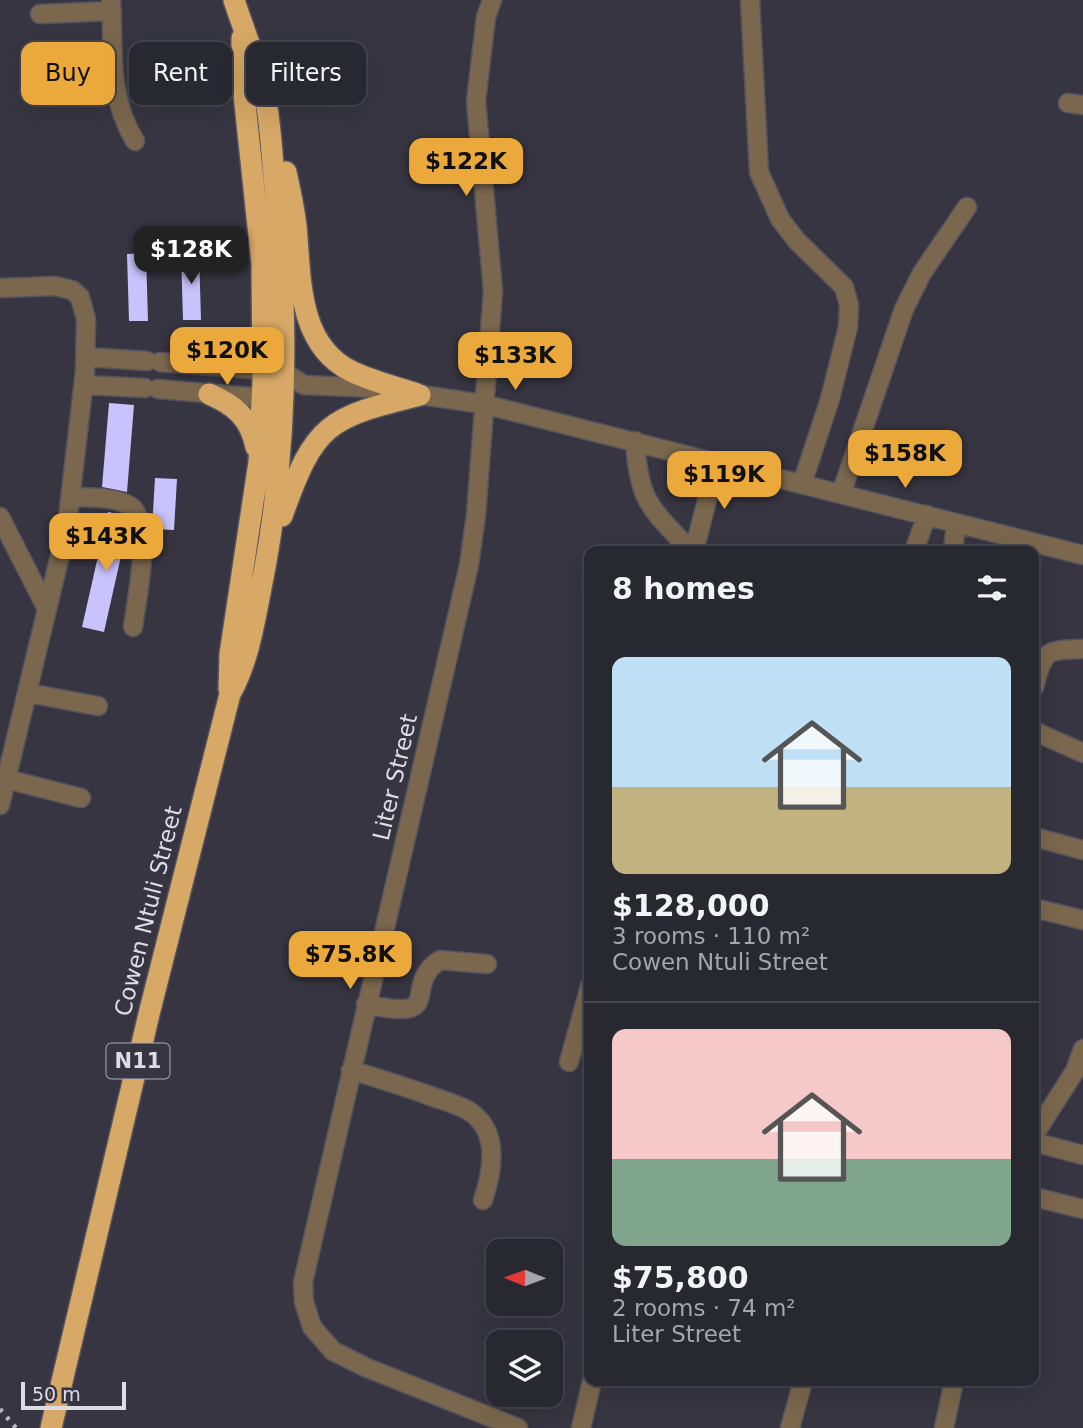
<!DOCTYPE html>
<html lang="en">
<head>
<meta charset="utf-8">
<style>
  body { margin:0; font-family:"DejaVu Sans",sans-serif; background:#303039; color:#f1f3f6; height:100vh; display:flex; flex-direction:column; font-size:26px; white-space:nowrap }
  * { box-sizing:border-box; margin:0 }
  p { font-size:23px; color:#a5a6ab }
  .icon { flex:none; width:38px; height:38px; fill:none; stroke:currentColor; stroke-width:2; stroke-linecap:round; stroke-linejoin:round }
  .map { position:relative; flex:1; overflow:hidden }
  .panel { position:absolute; left:584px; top:546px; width:455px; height:840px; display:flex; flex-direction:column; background:#282831; border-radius:14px; box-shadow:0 7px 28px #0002,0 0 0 2px #44444d }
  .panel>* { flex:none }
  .top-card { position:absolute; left:21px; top:42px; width:458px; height:63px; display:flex; gap:14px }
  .needle { width:46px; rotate:271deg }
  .tools { position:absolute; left:486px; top:1239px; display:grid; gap:14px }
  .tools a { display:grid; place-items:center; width:77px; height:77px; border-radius:14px; background:#282831; box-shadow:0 7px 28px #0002,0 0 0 2px #44444d; font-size:35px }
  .scale { position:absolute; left:21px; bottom:18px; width:105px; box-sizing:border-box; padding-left:7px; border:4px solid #dedde5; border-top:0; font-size:19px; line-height:24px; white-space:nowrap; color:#dedde5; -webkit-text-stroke:5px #363541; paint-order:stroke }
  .price { position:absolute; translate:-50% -60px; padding:0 16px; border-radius:14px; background:#eca93b; color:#111; font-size:23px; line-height:46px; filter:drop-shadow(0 2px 4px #0008) }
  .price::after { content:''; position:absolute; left:50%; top:42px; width:21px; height:16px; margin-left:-10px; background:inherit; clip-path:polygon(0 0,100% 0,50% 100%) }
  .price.on { background:#222; color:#fff }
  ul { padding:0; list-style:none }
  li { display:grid; align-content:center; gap:14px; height:371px; padding:0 28px }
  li+li { border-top:2px solid #44444d }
  li span { display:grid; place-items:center; height:217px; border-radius:14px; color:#555 }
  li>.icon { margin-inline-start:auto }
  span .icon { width:126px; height:126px; fill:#fffc; stroke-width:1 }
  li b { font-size:30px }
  h2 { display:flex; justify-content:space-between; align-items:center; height:84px; padding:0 28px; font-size:30px }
  .pill { padding:0 24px; border-radius:14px; background:#282831; box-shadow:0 7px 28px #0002,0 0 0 2px #44444d; font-size:24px; line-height:63px }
  .pill.on { background:#eca93b; color:#111 }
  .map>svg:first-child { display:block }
  .building { fill:#c9c2fc }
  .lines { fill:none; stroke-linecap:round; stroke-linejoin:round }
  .minor-casing { stroke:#54535f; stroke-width:21 }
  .highway-casing { stroke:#54535f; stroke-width:24 }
  .minor { stroke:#7a674d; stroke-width:18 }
  .highway { stroke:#d7a866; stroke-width:21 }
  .rail { stroke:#b8b7c0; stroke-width:4.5; stroke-dasharray:3.5 7; stroke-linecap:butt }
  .labels { text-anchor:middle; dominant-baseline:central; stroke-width:7; stroke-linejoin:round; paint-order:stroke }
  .shield { fill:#363541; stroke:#acabb4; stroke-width:2 }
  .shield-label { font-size:21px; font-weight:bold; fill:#dedde5 }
  .street-label { font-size:23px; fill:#dedde5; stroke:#363541 }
</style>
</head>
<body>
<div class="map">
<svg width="1083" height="1428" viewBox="0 0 1083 1428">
  <rect width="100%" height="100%" fill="#363541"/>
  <!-- building -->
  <path class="building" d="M199,252L201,320H183L181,253Z
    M146,253L148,321H129L127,254Z
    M109,403L134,405L127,492L102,487Z
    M155,478L177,479L174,530L152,529Z
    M108,512L123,515L128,525L104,632L82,627Z"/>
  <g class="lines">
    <!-- minor casing -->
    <g class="minor-casing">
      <path id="minor" d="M111,0C114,52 107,94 135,141
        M492,0L486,17L476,101L493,291L476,515L469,565L303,1282L304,1302L312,1327L333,1351L365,1367L518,1428
        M750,0L759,172L780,219L796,240L844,287L849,305L848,327L830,399L802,484
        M40,14L112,11
        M1068,103L1083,105
        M0,288L55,286L72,290L80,297L86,319L85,371L67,526L0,805
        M86,357L147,361
        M160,362L263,370L285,373L304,385L373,388L483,404L1083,555
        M84,385L145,388
        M158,389L273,399
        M635,441C639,503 650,507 691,551
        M841,494L904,309L922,273L967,207
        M71,497C88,498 115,496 130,506C154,522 136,602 133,627
        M0,517L47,609
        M694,551L717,461
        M914,551L927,515
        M953,551L956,524
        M1034,687C1044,650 1045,650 1083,649
        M28,693L98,706
        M1034,731L1083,753
        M6,779L81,798
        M1034,837L1083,850
        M1034,908L1083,920
        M366,1004C449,1023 400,986 440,960L487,964
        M569,1062L590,986
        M351,1070C377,1078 403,1086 428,1095C441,1100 457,1104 469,1111C500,1131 493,1170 483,1200
        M1034,1135L1075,1071L1083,1049
        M1034,1142L1083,1155
        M1034,1197L1083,1209
        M581,1428L592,1381
        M790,1428L803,1381
        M944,1428L954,1381"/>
    </g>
    <!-- highway casing -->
    <g class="highway-casing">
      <path id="highway" d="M286,172C290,190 294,208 296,226C301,277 297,344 351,371C371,381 396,387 417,394
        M209,394C235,405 250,418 256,447
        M282,516C315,423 327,418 420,395
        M229,689L230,654L259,462L263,382L262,264L242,76V38
        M51,1428L150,1010L230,694C248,662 254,624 261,588C288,455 289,320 275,186C272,158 271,129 266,101C259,66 245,34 234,0"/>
    </g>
    <!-- minor -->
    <use href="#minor" class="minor"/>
    <!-- highway -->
    <use href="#highway" class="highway"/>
    <!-- rail -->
    <path class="rail" d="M0,1409L16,1428"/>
  </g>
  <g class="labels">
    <!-- shield labels -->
    <rect class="shield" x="106.5" y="1043.5" width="63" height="35" rx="5"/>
    <g class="shield-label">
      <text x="138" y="1061">N11</text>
    </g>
    <!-- street labels -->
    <g class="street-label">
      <text transform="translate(395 777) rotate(-77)">Liter Street</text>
      <text transform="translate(148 911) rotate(-76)">Cowen Ntuli Street</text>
    </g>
  </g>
</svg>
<div class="tools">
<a><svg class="needle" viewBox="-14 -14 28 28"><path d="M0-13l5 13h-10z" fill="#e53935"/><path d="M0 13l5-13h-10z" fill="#a5a6ab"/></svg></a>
<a><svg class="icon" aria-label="layers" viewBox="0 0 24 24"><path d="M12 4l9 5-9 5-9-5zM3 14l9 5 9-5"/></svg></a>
</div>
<div class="scale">50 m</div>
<b class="price" style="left:466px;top:198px">$122K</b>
<b class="price on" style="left:191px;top:286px">$128K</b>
<b class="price" style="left:227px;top:387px">$120K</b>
<b class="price" style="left:515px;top:392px">$133K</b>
<b class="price" style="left:905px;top:490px">$158K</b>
<b class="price" style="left:724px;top:511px">$119K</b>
<b class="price" style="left:106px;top:573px">$143K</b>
<b class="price" style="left:350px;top:991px">$75.8K</b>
<div class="top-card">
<a class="pill on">Buy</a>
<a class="pill">Rent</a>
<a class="pill">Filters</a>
</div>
<section class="panel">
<h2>8 homes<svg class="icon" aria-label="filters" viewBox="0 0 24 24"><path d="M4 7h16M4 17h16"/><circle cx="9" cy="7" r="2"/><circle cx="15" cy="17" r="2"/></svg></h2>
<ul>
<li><span style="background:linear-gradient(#bfe0f5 60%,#c2b280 0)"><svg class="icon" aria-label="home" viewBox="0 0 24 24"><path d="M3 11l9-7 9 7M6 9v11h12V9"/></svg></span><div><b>$128,000</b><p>3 rooms · 110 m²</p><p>Cowen Ntuli Street</p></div></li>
<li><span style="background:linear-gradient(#f6c9c9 60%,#7fa58c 0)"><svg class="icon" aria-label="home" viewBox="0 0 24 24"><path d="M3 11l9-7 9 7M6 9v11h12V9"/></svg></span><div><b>$75,800</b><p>2 rooms · 74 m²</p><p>Liter Street</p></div></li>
</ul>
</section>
</div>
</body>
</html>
